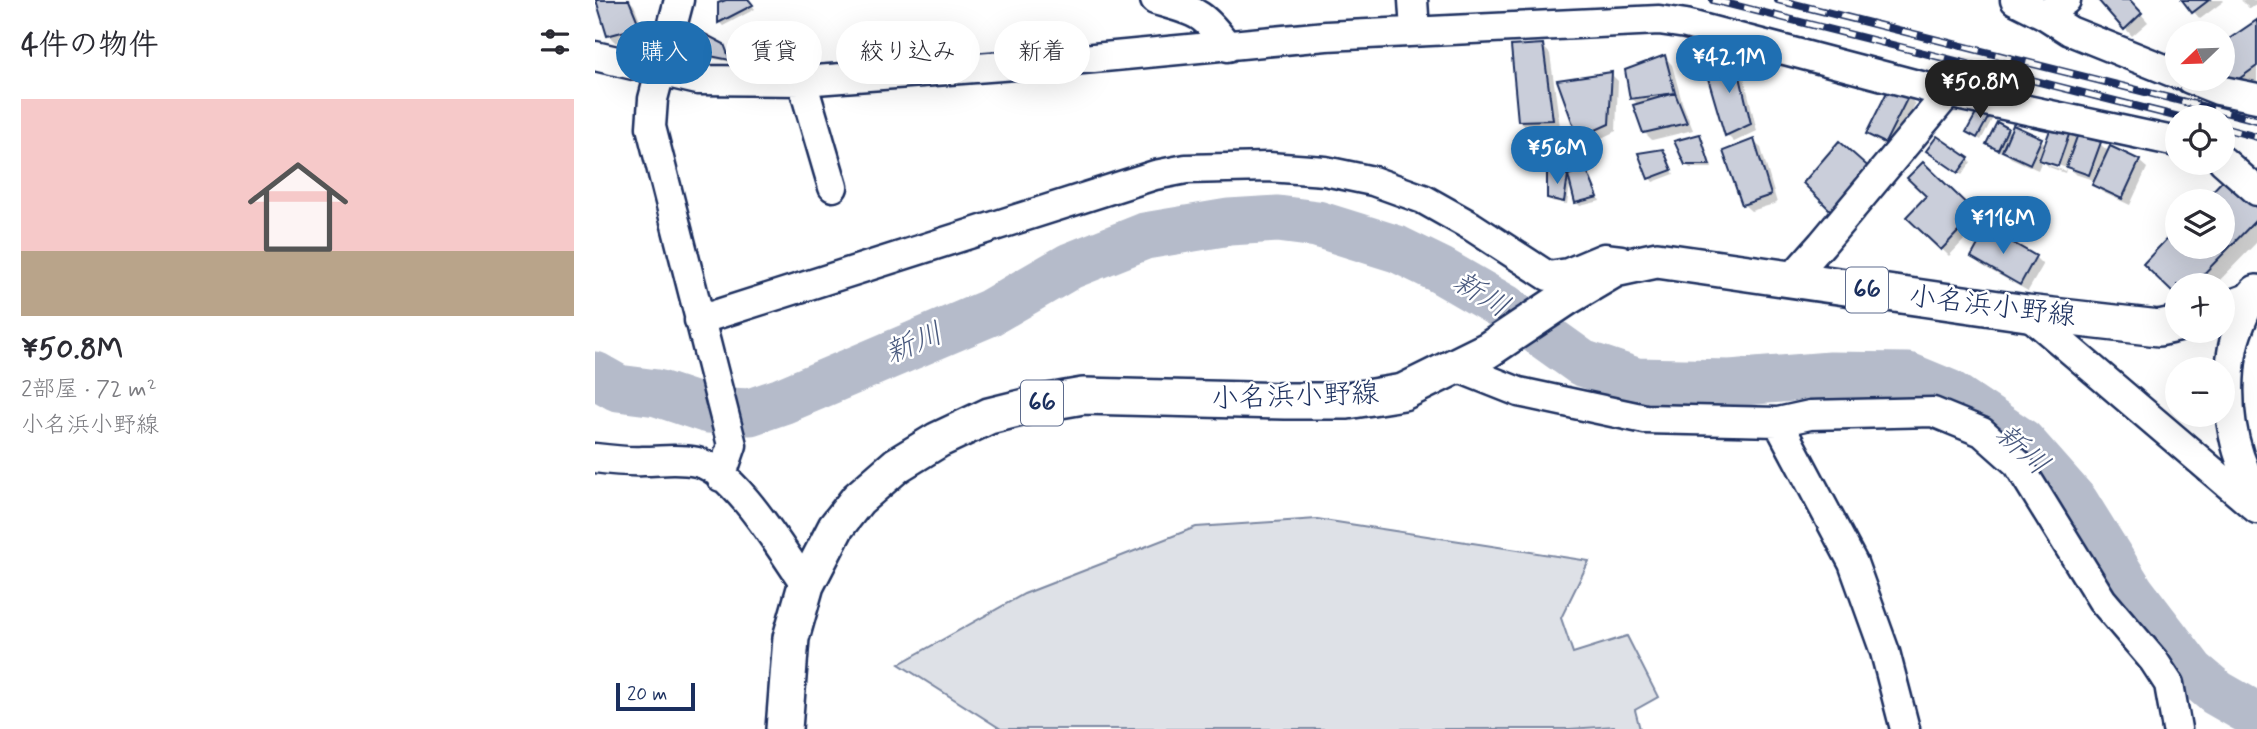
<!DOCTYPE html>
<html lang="ja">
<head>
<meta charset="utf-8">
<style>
  body { margin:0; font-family:Mynerve,"Klee One",sans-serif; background:#f2f2f3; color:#2b2b33; height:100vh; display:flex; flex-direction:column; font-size:26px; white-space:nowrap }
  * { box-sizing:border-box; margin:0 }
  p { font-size:23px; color:#7c7c81 }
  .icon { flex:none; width:38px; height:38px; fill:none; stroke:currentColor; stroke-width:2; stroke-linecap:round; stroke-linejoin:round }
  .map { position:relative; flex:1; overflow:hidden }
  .drawer { display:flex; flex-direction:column; background:#fff; width:595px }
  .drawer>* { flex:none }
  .top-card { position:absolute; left:21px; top:21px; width:665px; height:63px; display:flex; gap:14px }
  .needle { width:46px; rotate:247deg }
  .controls { position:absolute; left:1570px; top:21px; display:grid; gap:14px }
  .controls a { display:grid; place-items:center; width:70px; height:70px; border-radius:50%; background:#fff; box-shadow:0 7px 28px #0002; font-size:35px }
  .scale { position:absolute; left:21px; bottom:18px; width:79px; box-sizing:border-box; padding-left:7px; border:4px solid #1b2f5e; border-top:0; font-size:19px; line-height:24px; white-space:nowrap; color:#1b2f5e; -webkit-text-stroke:5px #fff; paint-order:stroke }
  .price { position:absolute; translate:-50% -60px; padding:0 16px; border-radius:24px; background:#1f6fb2; color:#fff; font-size:23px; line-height:46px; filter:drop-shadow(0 2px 4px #0008) }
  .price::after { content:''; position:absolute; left:50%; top:42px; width:21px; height:16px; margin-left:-10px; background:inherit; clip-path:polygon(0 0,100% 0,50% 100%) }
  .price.on { background:#222; color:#fff }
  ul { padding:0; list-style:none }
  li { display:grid; align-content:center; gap:14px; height:371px; padding:0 21px }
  li span { display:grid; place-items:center; height:217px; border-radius:0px; color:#555 }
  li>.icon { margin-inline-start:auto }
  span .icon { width:126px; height:126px; fill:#fffc; stroke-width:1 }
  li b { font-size:30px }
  h2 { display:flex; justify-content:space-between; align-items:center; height:84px; padding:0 21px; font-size:30px }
  .tag { padding:0 24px; border-radius:32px; background:#fff; box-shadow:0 7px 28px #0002; font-size:24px; line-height:63px }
  .tag.on { background:#1f6fb2; color:#fff }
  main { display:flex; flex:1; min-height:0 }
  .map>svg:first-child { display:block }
  .green { fill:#dee1e7; stroke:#7c88a2; stroke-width:2 }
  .shadow { fill:#0003; fill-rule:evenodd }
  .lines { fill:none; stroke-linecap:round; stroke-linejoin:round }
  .river { stroke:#b5bbca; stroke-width:47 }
  .building { fill:#caceda; stroke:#1b2f5e; stroke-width:2 }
  .minor-casing { stroke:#1b2f5e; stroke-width:33 }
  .major-casing { stroke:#1b2f5e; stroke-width:40 }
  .minor { stroke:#fff; stroke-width:28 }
  .major { stroke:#fff; stroke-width:35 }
  .rail-casing { stroke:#1b2f5e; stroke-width:8 }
  .rail { stroke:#fff; stroke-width:5; stroke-dasharray:16; stroke-linecap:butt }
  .labels { text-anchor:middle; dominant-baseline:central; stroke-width:5; stroke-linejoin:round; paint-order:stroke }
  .shield { fill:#fff; stroke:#5f6d8e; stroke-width:2 }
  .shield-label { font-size:26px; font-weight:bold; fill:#1b2f5e }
  .street-label { font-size:28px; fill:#1b2f5e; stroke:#fff }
  .water-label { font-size:30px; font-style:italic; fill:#49597e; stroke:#fff }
</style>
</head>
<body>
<main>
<section class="drawer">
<h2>4件の物件<svg class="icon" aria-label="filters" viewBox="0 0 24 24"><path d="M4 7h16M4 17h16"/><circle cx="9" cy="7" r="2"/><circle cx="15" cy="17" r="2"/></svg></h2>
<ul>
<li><span style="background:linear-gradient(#f6c9c9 70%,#b9a48a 0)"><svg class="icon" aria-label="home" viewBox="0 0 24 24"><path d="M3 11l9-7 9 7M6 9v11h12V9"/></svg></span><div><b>¥50.8M</b><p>2部屋 · 72 m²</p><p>小名浜小野線</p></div></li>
</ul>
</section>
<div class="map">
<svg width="1662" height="729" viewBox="0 0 1662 729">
  <rect width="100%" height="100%" fill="#fff"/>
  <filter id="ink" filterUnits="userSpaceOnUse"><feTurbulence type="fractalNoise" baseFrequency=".0143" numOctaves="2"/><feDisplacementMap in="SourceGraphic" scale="14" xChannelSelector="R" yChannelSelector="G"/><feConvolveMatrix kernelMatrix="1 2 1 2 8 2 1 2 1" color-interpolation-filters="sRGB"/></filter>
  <g filter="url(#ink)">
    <!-- green -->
    <path class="green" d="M722,519L994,561L966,618L978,653L1032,636L1063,697L1040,710L1045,729H1020L1019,726L974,729H406L304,664L429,594L601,527Z"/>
    <!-- shadow -->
    <path class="shadow" d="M3,0H34L39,5L51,35L21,43L13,35Z
      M136,0H153L160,9L128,26L125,23V4Z
      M1505,0H1534L1553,22L1537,36Z
      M1589,0H1628L1629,1L1605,19Z
      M1646,0H1662V4L1655,9Z
      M1662,22V85L1639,82L1628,65V46Z
      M128,46L137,62L110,57L107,54Z
      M948,46L955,54L965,127L932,128L924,121Z
      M1070,57L1077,65L1087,102L1098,130L1057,140L1049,132L1043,105L1037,98Z
      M1139,58L1146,65L1162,131L1139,142L1132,135Z
      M1016,74L1023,81L1021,131L992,145L984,137Z
      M1313,96L1320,104L1298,149L1281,141L1273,134Z
      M1387,105L1400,114L1386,140L1373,132Z
      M1460,121L1505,144L1514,152L1544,161L1552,168L1535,205L1507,192L1499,185L1501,181L1480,174L1472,166L1470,173L1454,167L1447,160L1443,170L1416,158L1407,149L1406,152L1397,147L1412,129L1416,134L1446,140L1451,145ZM1453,161L1471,168L1470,171L1453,165Z
      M1104,136L1108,139L1117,168H1095L1091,164Z
      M1158,141L1166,148L1182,203L1156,211L1148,204Z
      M1067,151L1079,174L1058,182L1055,178L1045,154Z
      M1337,154L1373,159L1376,162L1367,175Z
      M1328,164L1387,221L1354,256L1314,217L1333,196Z
      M991,170L1005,201L985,206L981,202L976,179L972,204L957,201L953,198L954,173L973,177Z
      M1632,179L1662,208V242L1620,285H1582V294L1551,264L1582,231V247H1628V201H1611Z
      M1378,257H1440L1448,265L1433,291L1386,265Z"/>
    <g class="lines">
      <!-- river -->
      <path class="river" d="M0,375L23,388L62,393L113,410L155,412L187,401L394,313L475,266L550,236L634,222L683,219L722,224L802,249L845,270L909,307L987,363L1041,381L1135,383L1235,375L1313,376L1354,393L1427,442L1480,502L1536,592L1597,672L1622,693L1662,716"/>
    </g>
    <!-- building -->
    <path class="building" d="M1,0H34L45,27L12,36Z
      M131,0H154L158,5L123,23V3Z
      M1503,0H1535L1547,13L1529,30Z
      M1587,0H1614L1597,13Z
      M1662,20V66L1638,83L1628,68V43Z
      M106,32L129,44L135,60L105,54Z
      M948,44L958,120L923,121L916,46Z
      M1070,55L1080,93L1035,99L1030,70Z
      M1140,55L1156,124L1130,136L1110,68Z
      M1017,72L1014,124L983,138L962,80Z
      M1295,86L1314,95L1290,143L1271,134Z
      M1080,93L1092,123L1048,133L1038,105Z
      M1387,103L1398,109L1382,138L1371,132Z
      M1459,119L1477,126L1463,166L1444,160Z
      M1402,122L1413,128L1403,150L1391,144Z
      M1418,125L1447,138L1435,164L1407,151Z
      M1105,134L1115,165H1090L1079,141Z
      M1483,134L1506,142L1494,175L1471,167Z
      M1342,136L1374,158L1363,173L1331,151Z
      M1159,139L1176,195L1147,205L1128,151Z
      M1244,141L1277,170L1238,213L1208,183Z
      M1515,146L1545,160L1527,199L1497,185Z
      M1068,149L1077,170L1053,179L1043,153Z
      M1328,162L1381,213L1346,250L1311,217L1331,196L1312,178Z
      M991,168L1003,197L980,203L973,175Z
      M952,170L973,175L969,202L952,198Z
      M1632,176L1662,205V219L1598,285H1582V297L1548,264L1582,228V247H1628V201H1608Z
      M1392,228L1441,256L1425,285L1376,257Z"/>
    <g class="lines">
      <!-- minor casing -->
      <g class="minor-casing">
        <path id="minor" d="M84,0L58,99L56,127L137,445L126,477
          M560,0C601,12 607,11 633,47
          M818,0L820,31
          M1420,0L1450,15L1471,0
          M1450,15L1475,31L1582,74
          M0,56L103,80L207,81L435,64L731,36L1064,20L1091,24L1353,93L1582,142
          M1595,79L1623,90L1662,98
          M207,81L238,187
          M1628,161L1662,191
          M1195,280L1227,244L1353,93
          M1655,301C1649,316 1641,331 1638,347C1629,398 1635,450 1662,494
          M1432,313L1662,509
          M104,320L560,175L591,169L673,167L730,171L778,181L828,199L876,226L953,276L973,273L1009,258L1026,260
          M861,367L924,392L1050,419L1183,422L1215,415L1338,412L1387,432L1423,464L1507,600L1559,661L1574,684L1582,729
          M1183,422L1258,563L1290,652L1310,729
          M0,458C16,460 32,462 48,461C67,461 83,458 102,462C141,471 188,553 211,585"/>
      </g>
      <!-- major casing -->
      <g class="major-casing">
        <path id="major" d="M1628,311L1655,301L1662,293
          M189,729L196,638L211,585L241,527L263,499L302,465L343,440L394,416L442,404L488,396L690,401H752L808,392L893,350L971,298L1020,269L1062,260L1432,313L1564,328L1582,324"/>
      </g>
      <!-- minor -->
      <use href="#minor" class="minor"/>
      <!-- major -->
      <use href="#major" class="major"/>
      <!-- rail casing -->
      <g class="rail-casing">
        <path id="rail" d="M1118,0L1584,117
          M1183,0L1662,120
          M1628,128L1662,137"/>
      </g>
      <!-- rail -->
      <use href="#rail" class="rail"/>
    </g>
  </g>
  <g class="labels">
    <!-- shield labels -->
    <g class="shield">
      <rect x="1251" y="267.5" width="42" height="45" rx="5"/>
      <rect x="426" y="380.5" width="42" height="45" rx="5"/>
    </g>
    <g class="shield-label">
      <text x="1272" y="290">66</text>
      <text x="447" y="403">66</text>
    </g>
    <!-- street labels -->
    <g class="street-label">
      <text transform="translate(1397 307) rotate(7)">小名浜小野線</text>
      <text transform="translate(700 397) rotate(-2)">小名浜小野線</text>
    </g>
    <!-- water labels -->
    <g class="water-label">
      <text transform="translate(886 295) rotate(31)">新川</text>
      <text transform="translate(319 344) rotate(-23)">新川</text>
      <text transform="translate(1427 450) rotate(42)">新川</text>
    </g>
  </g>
</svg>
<div class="controls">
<a><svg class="needle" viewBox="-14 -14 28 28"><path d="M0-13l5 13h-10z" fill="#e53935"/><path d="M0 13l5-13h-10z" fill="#7c7c81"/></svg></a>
<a><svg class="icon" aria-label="locate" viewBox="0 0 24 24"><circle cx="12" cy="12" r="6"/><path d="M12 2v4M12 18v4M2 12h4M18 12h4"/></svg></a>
<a><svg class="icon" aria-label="layers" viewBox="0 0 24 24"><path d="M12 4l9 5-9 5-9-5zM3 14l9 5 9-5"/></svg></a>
<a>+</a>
<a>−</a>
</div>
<div class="scale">20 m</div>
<b class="price" style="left:1134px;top:95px">¥42.1M</b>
<b class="price on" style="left:1385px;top:120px">¥50.8M</b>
<b class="price" style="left:962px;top:186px">¥56M</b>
<b class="price" style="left:1408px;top:256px">¥116M</b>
<div class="top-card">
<a class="tag on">購入</a>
<a class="tag">賃貸</a>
<a class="tag">絞り込み</a>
<a class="tag">新着</a>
</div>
</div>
</main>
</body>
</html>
